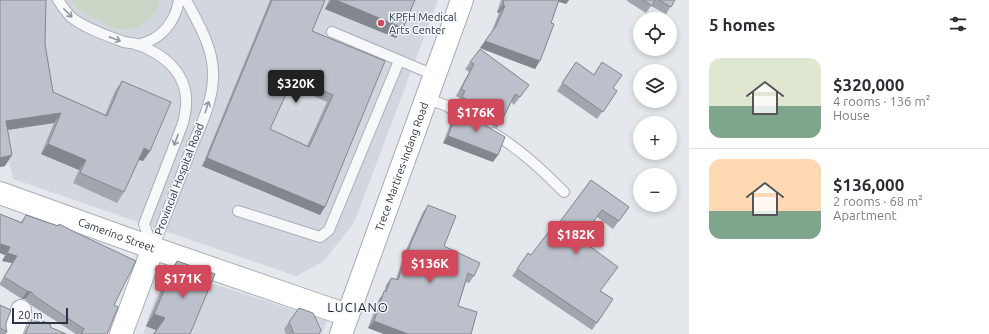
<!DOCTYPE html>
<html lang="en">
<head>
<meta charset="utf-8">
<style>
  body { margin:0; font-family:Ubuntu,sans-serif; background:#f2f2f3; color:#2b2b33; height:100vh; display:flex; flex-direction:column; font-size:15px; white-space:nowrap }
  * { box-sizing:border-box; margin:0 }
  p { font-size:13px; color:#7c7c81 }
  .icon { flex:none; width:22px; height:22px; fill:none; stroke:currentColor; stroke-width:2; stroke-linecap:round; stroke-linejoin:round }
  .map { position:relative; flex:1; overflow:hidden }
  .details { display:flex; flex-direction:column; background:#fff; width:300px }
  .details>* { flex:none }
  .fabs { position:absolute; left:633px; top:12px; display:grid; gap:8px }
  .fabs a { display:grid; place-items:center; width:44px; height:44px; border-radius:50%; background:#fff; box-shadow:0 2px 6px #0003; font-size:20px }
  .scale { position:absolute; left:12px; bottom:10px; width:56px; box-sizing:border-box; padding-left:4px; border:2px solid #2b3445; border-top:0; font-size:11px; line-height:14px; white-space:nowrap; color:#2b3445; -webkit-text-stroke:3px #f4f6f9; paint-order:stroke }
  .price { position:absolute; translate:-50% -34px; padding:0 9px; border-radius:4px; background:#d1495b; color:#fff; font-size:13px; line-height:26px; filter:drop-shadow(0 1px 2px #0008) }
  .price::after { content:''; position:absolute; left:50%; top:24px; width:12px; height:9px; margin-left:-6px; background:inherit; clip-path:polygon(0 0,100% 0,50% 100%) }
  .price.active { background:#222; color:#fff }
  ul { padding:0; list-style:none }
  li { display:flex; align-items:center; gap:12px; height:100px; padding:0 20px }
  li+li { border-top:1px solid #e1e1e2 }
  li span { display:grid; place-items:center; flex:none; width:112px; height:80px; border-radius:12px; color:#555 }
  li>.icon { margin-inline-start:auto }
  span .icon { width:48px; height:48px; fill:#fffc; stroke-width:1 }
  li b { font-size:17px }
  h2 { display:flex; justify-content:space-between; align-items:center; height:48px; padding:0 20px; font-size:17px }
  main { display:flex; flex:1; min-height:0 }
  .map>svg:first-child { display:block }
  .built { fill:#d2d6de }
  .green { fill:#c9d6c5 }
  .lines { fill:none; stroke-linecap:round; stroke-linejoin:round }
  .lane-casing { stroke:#a9aeb7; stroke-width:12 }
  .street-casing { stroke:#a9aeb7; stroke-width:22 }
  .secondary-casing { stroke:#a9aeb7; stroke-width:24 }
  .primary-casing { stroke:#a3abb8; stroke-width:24 }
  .lane { stroke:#f7f8fa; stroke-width:10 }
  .street { stroke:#f7f8fa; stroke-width:20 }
  .secondary { stroke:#fff; stroke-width:22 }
  .primary { stroke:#fff; stroke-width:22 }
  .wall { fill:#a1a5ae; fill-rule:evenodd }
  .shaded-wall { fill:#83868d }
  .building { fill:#bbc0ca; stroke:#83868d; fill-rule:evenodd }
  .oneway { stroke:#9196a0 }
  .poi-dot { fill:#d1495b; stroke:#f4f6f9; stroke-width:1.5 }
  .labels { text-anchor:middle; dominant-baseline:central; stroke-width:3; stroke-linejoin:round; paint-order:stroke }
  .poi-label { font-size:11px; fill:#2b3445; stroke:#f4f6f9; text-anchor:start }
  .street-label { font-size:11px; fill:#2b3445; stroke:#f4f6f9 }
  .quarter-label { font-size:13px; letter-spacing:1px; fill:#1d2536; stroke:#f4f6f9 }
</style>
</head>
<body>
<main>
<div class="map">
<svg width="689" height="334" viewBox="0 0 689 334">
  <rect width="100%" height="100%" fill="#e4e7ec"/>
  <!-- built -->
  <path class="built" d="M0,0H438L354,223L323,262L296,276L13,179L0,127Z
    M165,268L327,321L322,334H143Z"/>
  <!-- green -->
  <path class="green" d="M71,0H160C155,17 139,32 121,29C112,28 105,24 97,20C87,15 77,11 71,0Z"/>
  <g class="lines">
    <!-- lane casing -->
    <g class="lane-casing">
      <path id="lane" d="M58,0C62,6 66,12 71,17C84,28 108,36 124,42C129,43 134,43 139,45C165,55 188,74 186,105C186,111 184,117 183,123L144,224L152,246
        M332,32L434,75
        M137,45C161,40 175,23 179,0
        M426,98L447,106L467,118
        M493,133C520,149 542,170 564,192
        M238,211L320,237L329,230L399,61
        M153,248C166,215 179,182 191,149C201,125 214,99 213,73C213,47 198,23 186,0"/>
    </g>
    <!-- street casing -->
    <g class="street-casing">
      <path id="street" d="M12,334L21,310"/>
    </g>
    <!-- secondary casing -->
    <g class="secondary-casing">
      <g id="secondary">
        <path id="s1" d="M0,193L153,248L347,315"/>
        <path d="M121,334L153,248"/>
      </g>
    </g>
    <!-- primary casing -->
    <g class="primary-casing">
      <g id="primary">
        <path id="s2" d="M341,334L462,0"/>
      </g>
    </g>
    <!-- lane -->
    <use href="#lane" class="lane"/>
    <!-- street -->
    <use href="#street" class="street"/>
    <!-- secondary -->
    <use href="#secondary" class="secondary"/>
    <!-- primary -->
    <use href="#primary" class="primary"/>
  </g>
  <!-- wall -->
  <path class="wall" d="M0,0L45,44L53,92L105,115L115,91L122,81L150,151L143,161L139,160L124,192L117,203L73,183L79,170L41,154L54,123L7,130L5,166L0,167Z
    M270,0H325L312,31L385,61L320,215L202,166ZM290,85L327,102L307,146L270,129Z
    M329,0H415L396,38L325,9Z
    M501,0H569L566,4L558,1L535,69L480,48L491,33L499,13L497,12Z
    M627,0H675L666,14L651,6L646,13L627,1Z
    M480,49L529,85L514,105L511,102L502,120L497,128L457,104L459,98L456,96L469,72L465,69Z
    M576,62L594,75L602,62L613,88L617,91L597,119L557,91Z
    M458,109L493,162L443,143L453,117Z
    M591,180L629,207L613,229L597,217L580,239L601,291L613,299L592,330L512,276L528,253L531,255L559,223Z
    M428,205L444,246L474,276L469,283L466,282L458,306L471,334H384L368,328L379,299L384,293L386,285L391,278L396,279L405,252L423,212Z
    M0,214L21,222L26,215L57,226L59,224L114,305L107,334H76L31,305L25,299H22L0,285V283L12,263L2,261L5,255L0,253Z
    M177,261L190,334H153L156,330L146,326L168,273Z
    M0,305L6,323V328L7,332L6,334H0Z
    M299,308L319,334H286L284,329Z
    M32,319L50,327L66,334H24L27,327Z"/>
  <!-- shaded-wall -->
  <path class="shaded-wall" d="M331,0H336L403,28L396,38L325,9Z
    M556,0H569L566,4L556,1Z
    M503,5L505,6L499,13L497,12Z
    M485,41L540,61L535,69L480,48Z
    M61,113L54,123L0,131L6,121Z
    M448,136L498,155L493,162L443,143Z
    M48,144L86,160L79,170L41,154Z
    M144,148L150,151L143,161L136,159Z
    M12,155L5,166L0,167V158Z
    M207,158L325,207L320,215L202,166Z
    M0,244L10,247L5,255L0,253Z
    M7,253L17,256L12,263L2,261Z
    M27,291L31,292L25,299H22Z
    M154,314L165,318L156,330L146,326Z
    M374,321L408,334H384L368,328Z"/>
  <!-- building -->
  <path class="building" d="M0,0H46L45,44L53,92L107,116L122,81L171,102L150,151L144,148L124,192L80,173L86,160L48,144L61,113L6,121L12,155L0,158Z
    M272,0H325L312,31L385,61L325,207L207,158ZM294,77L333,95L309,147L270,129Z
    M336,0H415L403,28Z
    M504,0H559L551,23L554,24L540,61L485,41L496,26L505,6L503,5Z
    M643,0H655L652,6Z
    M659,0H675L671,7Z
    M480,49L529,85L520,97L515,94L502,120L462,97L465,91L461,89L474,64L470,62Z
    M576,62L594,75L602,62L622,75L613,88L617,91L603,112L562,83Z
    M458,109L505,137L498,155L448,136Z
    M591,180L629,207L619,221L602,210L580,239L618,267L600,291L613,299L597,323L517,269L528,253L531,255L557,221L559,223Z
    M428,205L456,216L444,246L480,263L474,276L468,273L458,306L477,312L471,334H408L374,321L384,291L386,292L391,278L398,280L410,245Z
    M0,214L22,223L26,215L58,226L59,224L81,235L136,261L114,305L118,307L107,334H81L84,329L36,297L31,292L27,291L4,277L17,256L7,253L10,247L0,244Z
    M177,261L215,274L190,334H154L165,318L154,314Z
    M0,305L11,310L6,323V328L7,332L0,328Z
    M299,308L313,313L321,330L319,334H294L289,322Z
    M32,319L42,323L43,321L51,325L50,327L66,334H25Z"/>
  <!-- one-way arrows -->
  <defs><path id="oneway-shaft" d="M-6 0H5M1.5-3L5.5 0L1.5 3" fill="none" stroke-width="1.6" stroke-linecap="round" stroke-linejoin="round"/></defs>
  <g class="oneway">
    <use href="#oneway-shaft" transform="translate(68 13) rotate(46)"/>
    <use href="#oneway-shaft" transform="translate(115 39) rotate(20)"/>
    <use href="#oneway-shaft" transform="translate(207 107) rotate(-72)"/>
    <use href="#oneway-shaft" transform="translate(176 140) rotate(111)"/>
  </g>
  <!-- markers -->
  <circle class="poi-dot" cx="381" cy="23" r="4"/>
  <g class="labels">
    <!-- poi labels -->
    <g class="poi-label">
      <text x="389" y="17">KPFH Medical<tspan x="389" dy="13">Arts Center</tspan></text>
    </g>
    <!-- street labels -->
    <g class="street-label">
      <text stroke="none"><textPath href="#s2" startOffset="178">Trece Martires-Indang Road</textPath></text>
      <text transform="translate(179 179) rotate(-69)">Provincial Hospital Road</text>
      <text stroke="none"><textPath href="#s1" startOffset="124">Camerino Street</textPath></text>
    </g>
    <!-- quarter labels -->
    <g class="quarter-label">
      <text x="358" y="307">LUCIANO</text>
    </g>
  </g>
</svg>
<div class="fabs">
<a><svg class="icon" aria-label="locate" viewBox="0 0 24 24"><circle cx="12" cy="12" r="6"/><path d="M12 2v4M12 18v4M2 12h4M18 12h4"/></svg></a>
<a><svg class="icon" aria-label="layers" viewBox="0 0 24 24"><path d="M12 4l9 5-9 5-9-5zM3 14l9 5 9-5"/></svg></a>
<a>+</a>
<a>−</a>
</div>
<div class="scale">20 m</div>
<b class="price active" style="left:296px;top:104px">$320K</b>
<b class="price" style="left:476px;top:133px">$176K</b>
<b class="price" style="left:576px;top:255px">$182K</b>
<b class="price" style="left:430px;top:284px">$136K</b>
<b class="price" style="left:183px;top:299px">$171K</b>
</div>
<section class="details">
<h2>5 homes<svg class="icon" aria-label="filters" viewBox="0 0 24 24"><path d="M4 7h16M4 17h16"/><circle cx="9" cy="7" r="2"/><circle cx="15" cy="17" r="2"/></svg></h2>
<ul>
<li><span style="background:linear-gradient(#dfe7d0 60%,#7fa58c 0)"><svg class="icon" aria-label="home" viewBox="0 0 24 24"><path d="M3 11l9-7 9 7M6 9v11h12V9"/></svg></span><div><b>$320,000</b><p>4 rooms · 136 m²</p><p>House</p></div></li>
<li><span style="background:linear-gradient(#ffd9b3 65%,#7fa58c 0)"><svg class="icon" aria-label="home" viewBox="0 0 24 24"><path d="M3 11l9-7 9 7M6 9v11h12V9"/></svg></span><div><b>$136,000</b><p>2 rooms · 68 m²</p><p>Apartment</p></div></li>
</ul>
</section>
</main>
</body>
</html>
